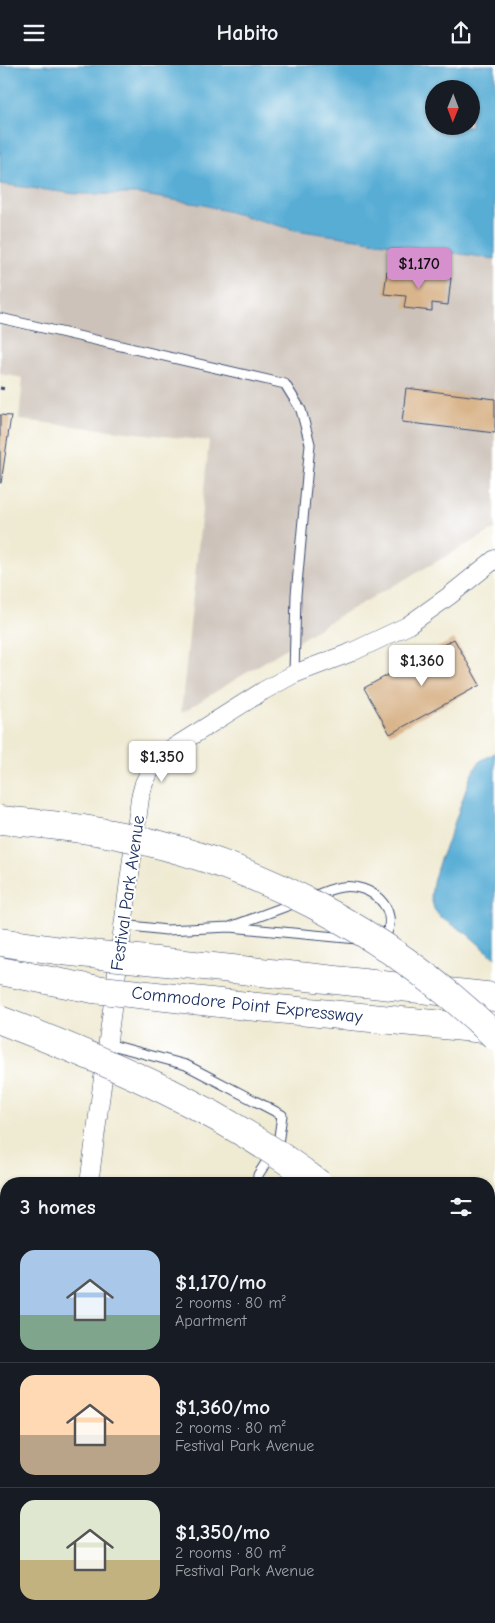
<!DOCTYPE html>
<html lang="en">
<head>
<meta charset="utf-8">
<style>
  body { margin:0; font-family:"Comic Neue",sans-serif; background:#242831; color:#f1f3f6; height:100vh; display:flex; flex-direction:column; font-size:19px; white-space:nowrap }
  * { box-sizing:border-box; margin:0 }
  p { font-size:16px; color:#9ea1a6 }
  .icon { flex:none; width:28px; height:28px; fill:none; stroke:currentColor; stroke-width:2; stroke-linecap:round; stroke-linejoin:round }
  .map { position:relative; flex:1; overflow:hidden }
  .panel { position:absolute; left:0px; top:1112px; width:495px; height:446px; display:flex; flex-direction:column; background:#171b24; border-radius:20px 20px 0 0; box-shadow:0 1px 4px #0004 }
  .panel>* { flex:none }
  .needle { width:32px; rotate:181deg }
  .tools { position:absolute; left:425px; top:15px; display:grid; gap:10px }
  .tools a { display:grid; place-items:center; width:55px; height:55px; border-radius:50%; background:#171b24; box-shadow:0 1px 4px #0004; font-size:25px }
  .price { position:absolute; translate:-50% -42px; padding:0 11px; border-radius:5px; background:#fff; color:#222; font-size:16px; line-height:32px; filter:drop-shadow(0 1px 2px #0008) }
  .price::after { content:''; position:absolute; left:50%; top:30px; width:15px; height:11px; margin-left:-8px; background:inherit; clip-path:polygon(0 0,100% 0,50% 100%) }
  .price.current { background:#d690ce; color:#111 }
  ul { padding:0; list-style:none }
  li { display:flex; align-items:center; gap:15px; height:125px; padding:0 20px }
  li+li { border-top:1px solid #363941 }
  li span { display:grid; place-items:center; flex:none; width:140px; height:100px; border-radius:15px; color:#555 }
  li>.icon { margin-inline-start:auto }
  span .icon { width:60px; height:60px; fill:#fffc; stroke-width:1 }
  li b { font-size:21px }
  h2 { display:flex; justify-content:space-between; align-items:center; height:60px; padding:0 20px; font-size:21px }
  header { display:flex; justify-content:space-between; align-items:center; height:65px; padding:0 20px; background:#171b24; font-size:22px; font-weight:600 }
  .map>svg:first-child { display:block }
  .industrial { fill:#ccc2b9 }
  .water { fill:#59add5; stroke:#3a6e9a; fill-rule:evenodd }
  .building { fill:#d9b58c }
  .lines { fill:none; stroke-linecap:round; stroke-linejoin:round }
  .service-casing { stroke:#3b4b6f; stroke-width:11 }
  .minor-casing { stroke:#3b4b6f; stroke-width:19 }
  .motorway-casing { stroke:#3b4b6f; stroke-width:29 }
  .path { stroke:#3b4b6f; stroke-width:3; stroke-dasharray:4 4; stroke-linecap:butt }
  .service { stroke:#fff; stroke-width:9 }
  .minor { stroke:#fff; stroke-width:18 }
  .motorway { stroke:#fff; stroke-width:28 }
  .motorway-bridge-casing { stroke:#3b4b6f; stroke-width:29; stroke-linecap:butt }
  .motorway-bridge { stroke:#fff; stroke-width:28 }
  .labels { text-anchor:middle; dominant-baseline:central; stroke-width:4; stroke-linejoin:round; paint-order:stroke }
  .street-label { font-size:18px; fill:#1b2f5e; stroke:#fff }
</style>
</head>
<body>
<header><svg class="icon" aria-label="menu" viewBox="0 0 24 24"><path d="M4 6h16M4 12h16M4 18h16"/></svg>Habito<svg class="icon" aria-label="share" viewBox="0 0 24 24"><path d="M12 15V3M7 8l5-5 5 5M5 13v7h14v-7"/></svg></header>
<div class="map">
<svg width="495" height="1558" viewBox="0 0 495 1558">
  <rect width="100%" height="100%" fill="#fff"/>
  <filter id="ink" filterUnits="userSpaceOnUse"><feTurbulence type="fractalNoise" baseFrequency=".02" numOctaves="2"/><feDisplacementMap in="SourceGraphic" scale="10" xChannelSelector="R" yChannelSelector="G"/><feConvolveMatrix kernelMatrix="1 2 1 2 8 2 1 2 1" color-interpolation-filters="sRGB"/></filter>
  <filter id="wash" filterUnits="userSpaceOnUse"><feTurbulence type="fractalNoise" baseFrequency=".0096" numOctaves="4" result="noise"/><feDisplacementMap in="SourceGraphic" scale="20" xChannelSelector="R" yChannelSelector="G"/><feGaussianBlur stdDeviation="1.12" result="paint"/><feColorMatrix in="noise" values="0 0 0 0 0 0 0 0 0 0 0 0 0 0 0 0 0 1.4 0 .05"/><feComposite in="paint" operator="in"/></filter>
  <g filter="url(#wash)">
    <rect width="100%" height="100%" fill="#efead2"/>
    <!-- industrial -->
    <path class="industrial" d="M0,119L77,129H138L204,140L295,165L495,194V464L339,551L181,648L209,376L19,355L23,313L0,309Z"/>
    <!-- water -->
    <path class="water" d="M0,0H495V194L295,165L204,140L138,129H77L0,119ZM434,24H471V61H434Z
      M495,688V893L466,868L440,852L434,844L431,832L433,817L439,797L451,768L471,710L480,696Z"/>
    <g id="blocks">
      <!-- building -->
      <path class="building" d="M387,206L451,213L448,240L432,238V246L404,243L406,231L384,229Z
        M406,323L495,334V368L402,357Z
        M0,350L11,351L1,418H0Z
        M454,574L480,620L390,669L364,623Z"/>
    </g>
  </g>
  <g filter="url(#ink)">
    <use href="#blocks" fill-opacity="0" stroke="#3b4b6f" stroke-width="1"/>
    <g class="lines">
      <!-- service casing -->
      <g class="service-casing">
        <path id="service" d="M0,253L285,319L301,345L310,379L296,530L294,609
          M312,832C321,828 332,823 342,822C370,818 401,843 385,872L379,875
          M123,860L166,865L230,862L357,874
          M230,862L295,838
          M108,979L186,1000L282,1050L278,1079L258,1110L257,1119
          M0,1322L6,1327
          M267,1558V1552"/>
      </g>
      <!-- minor casing -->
      <g class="minor-casing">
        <path id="minor" d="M89,1119L140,733L144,718L151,704L171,684L263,626L294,609L352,587L407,561L449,531L495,494
          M0,1390L6,1391
          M489,1456L495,1457"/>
      </g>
      <!-- motorway casing -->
      <g class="motorway-casing">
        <path id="motorway" d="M251,906L495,932
          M247,941L495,965
          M489,1295L495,1304
          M489,1372L495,1386"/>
      </g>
      <!-- path -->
      <path class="path" d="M0,323L5,324"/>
      <!-- service -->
      <use href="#service" class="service"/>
      <!-- minor -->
      <use href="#minor" class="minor"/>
      <!-- motorway -->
      <use href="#motorway" class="motorway"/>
      <!-- motorway-bridge casing -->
      <g class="motorway-bridge-casing">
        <path id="motorway-bridge" d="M0,755C34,758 68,761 101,767C250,793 387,866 495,971
          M0,877L62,886L251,906
          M0,906L93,924L247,941
          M0,955C112,998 223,1045 319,1119"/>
      </g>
      <!-- motorway-bridge -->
      <use href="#motorway-bridge" class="motorway-bridge"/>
    </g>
  </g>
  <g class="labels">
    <!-- street labels -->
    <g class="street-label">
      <text transform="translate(128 828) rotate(-82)">Festival Park Avenue</text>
      <text transform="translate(247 940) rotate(6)">Commodore Point Expressway</text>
    </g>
  </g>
</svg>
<div class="tools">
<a><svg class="needle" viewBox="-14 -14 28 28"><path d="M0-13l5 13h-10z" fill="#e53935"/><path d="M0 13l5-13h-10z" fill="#9ea1a6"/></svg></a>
</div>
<b class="price current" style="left:419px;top:225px">$1,170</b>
<b class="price" style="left:422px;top:622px">$1,360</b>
<b class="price" style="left:162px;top:718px">$1,350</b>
<section class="panel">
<h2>3 homes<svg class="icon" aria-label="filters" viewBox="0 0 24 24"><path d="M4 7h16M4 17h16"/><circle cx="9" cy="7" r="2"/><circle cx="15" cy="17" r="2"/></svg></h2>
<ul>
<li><span style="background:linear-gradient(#a9c7e8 65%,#7fa58c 0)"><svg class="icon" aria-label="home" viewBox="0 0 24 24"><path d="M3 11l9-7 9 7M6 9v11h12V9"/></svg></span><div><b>$1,170/mo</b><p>2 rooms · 80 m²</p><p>Apartment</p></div></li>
<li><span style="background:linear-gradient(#ffd9b3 60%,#b9a48a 0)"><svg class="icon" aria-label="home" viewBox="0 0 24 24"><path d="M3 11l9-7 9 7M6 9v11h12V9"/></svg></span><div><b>$1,360/mo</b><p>2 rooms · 80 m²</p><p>Festival Park Avenue</p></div></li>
<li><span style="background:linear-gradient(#dfe7d0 60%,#c2b280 0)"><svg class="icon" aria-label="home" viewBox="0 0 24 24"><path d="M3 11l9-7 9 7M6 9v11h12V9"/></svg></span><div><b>$1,350/mo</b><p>2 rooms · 80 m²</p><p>Festival Park Avenue</p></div></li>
</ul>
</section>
</div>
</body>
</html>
